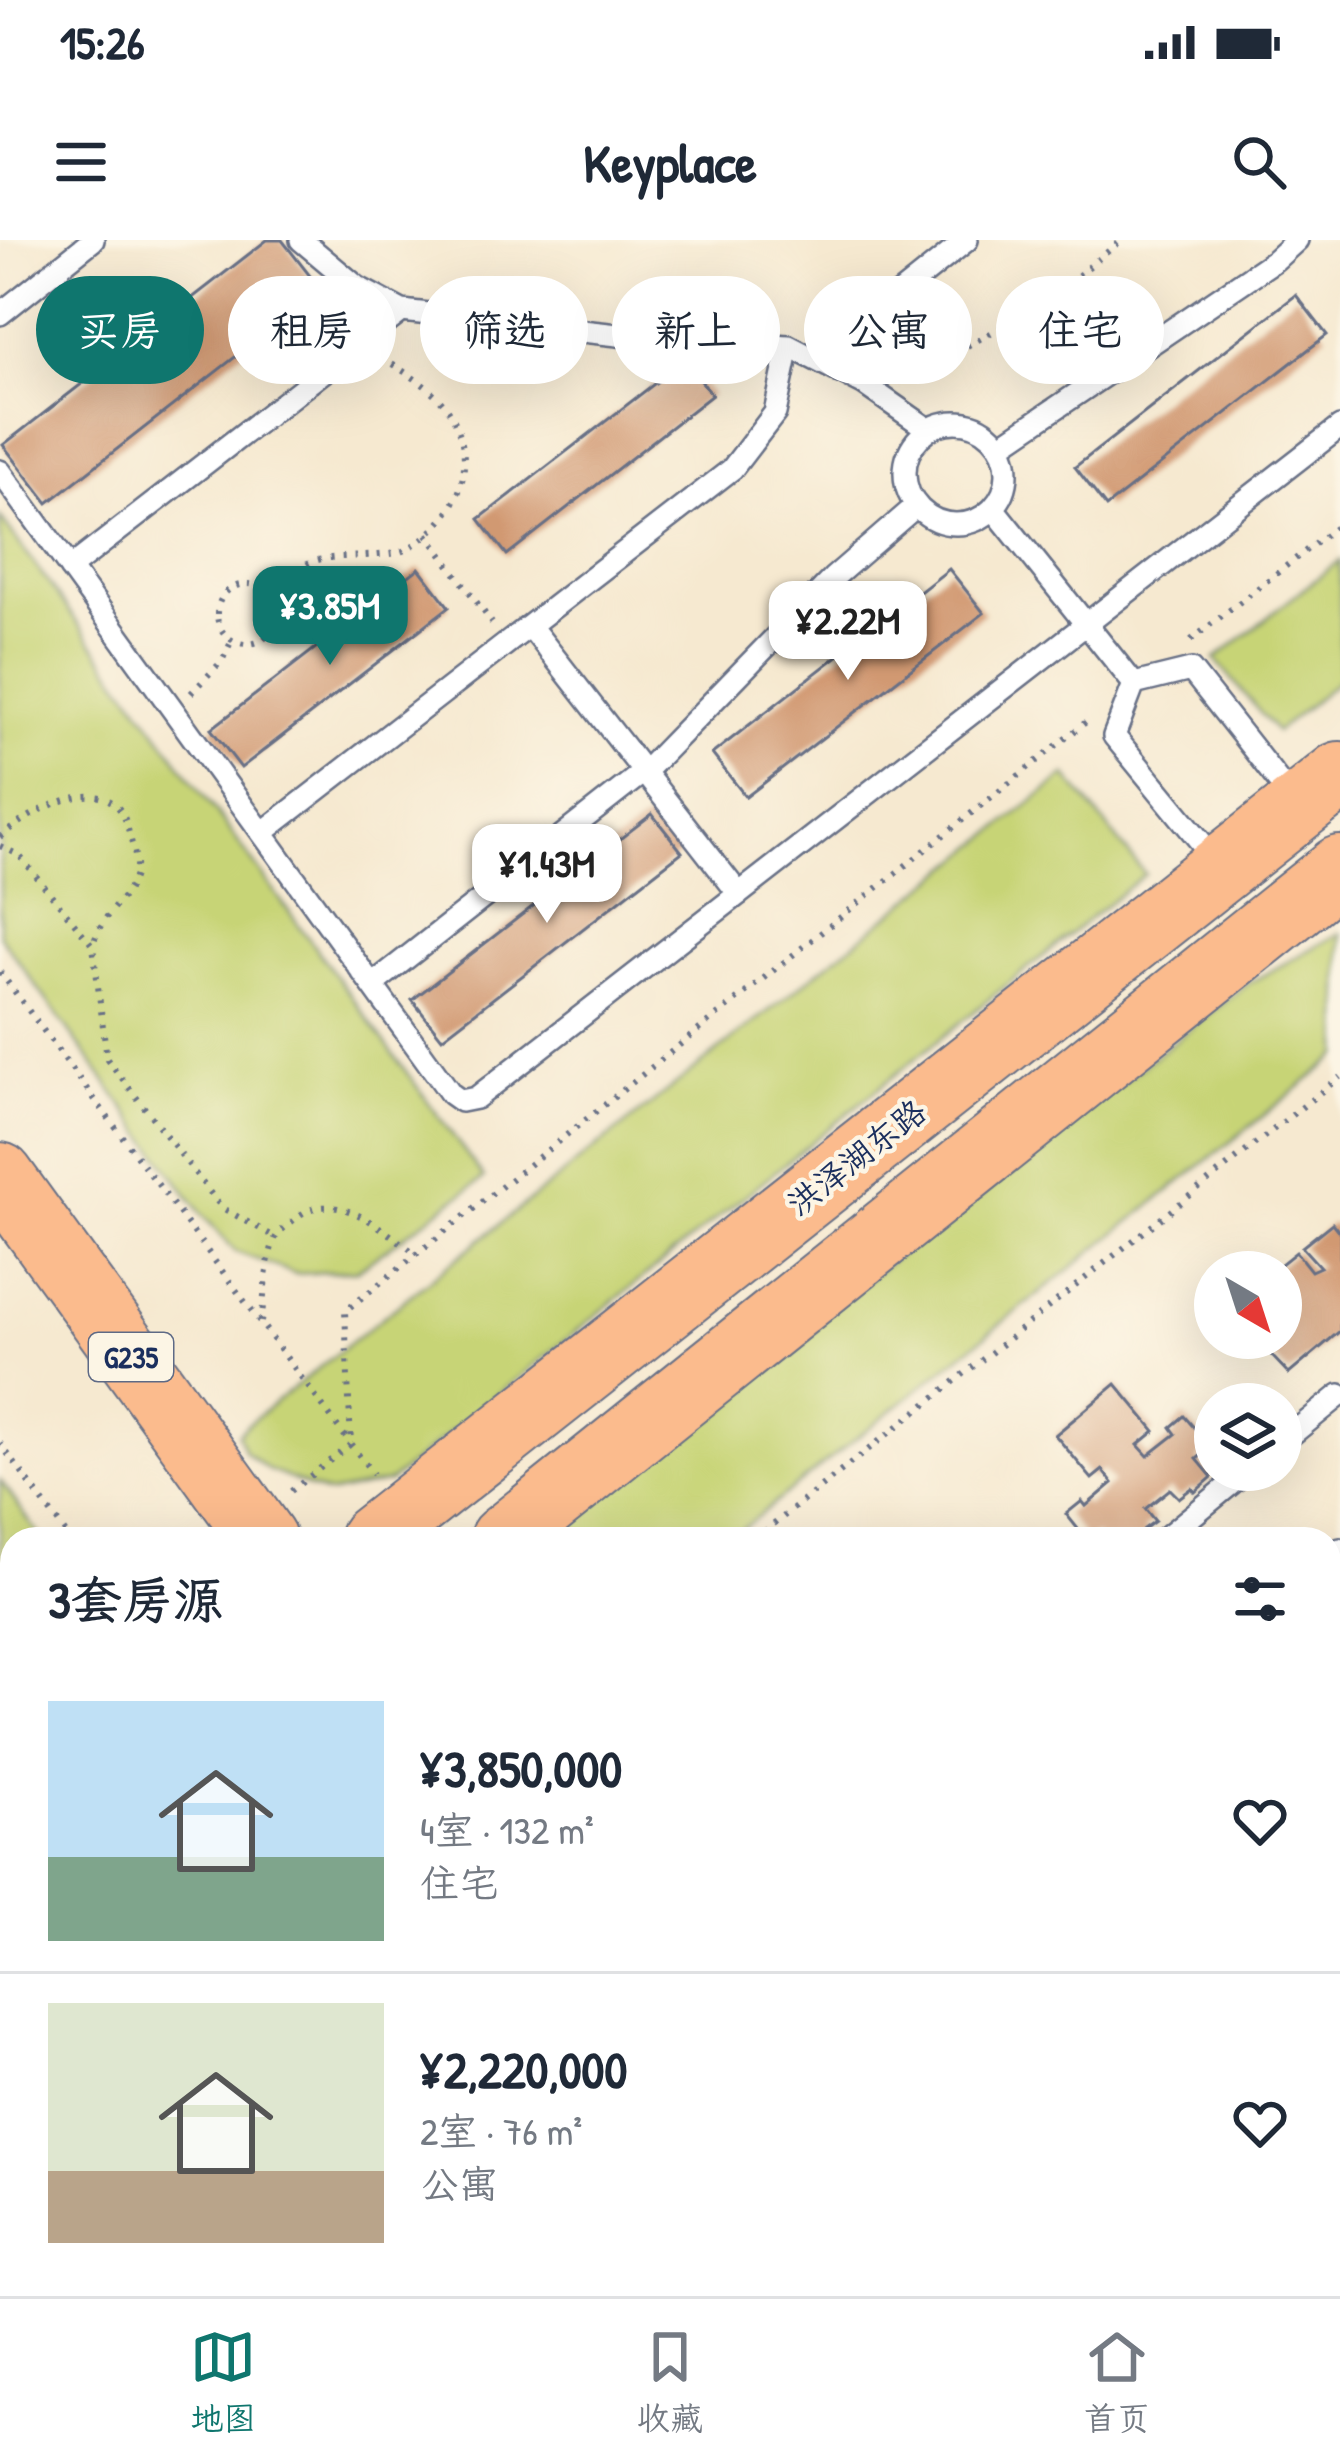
<!DOCTYPE html>
<html lang="zh">
<head>
<meta charset="utf-8">
<style>
  body { margin:0; font-family:"Patrick Hand","LXGW WenKai TC",sans-serif; background:#f6f6f7; color:#1f2937; height:100vh; display:flex; flex-direction:column; font-size:45px; white-space:nowrap }
  * { box-sizing:border-box; margin:0 }
  p { font-size:39px; color:#747a83 }
  .icon { flex:none; width:66px; height:66px; fill:none; stroke:currentColor; stroke-width:2; stroke-linecap:round; stroke-linejoin:round }
  .map { position:relative; flex:1; overflow:hidden }
  .drawer { position:absolute; left:0px; top:1287px; width:1341px; height:771px; display:flex; flex-direction:column; background:#fff; border-radius:36px 36px 0 0; box-shadow:0 12px 48px #0002 }
  .drawer>* { flex:none }
  .guide { position:absolute; left:36px; top:36px; width:1269px; height:108px; display:flex; gap:24px }
  .needle { width:78px; rotate:141deg }
  .fabs { position:absolute; left:1194px; top:1011px; display:grid; gap:24px }
  .fabs a { display:grid; place-items:center; width:108px; height:108px; border-radius:50%; background:#fff; box-shadow:0 12px 48px #0002; font-size:60px }
  .price { position:absolute; translate:-50% -102px; padding:0 27px; border-radius:24px; background:#fff; color:#222; font-size:39px; line-height:78px; filter:drop-shadow(0 3px 6px #0008) }
  .price::after { content:''; position:absolute; left:50%; top:72px; width:36px; height:27px; margin-left:-18px; background:inherit; clip-path:polygon(0 0,100% 0,50% 100%) }
  .price.on { background:#0f766e; color:#fff }
  ul { padding:0; list-style:none }
  li { display:flex; align-items:center; gap:36px; height:300px; padding:0 48px }
  li+li { border-top:3px solid #e0e1e3 }
  li span { display:grid; place-items:center; flex:none; width:336px; height:240px; border-radius:0px; color:#555 }
  li>.icon { margin-inline-start:auto }
  span .icon { width:144px; height:144px; fill:#fffc; stroke-width:1 }
  li b { font-size:51px }
  h2 { display:flex; justify-content:space-between; align-items:center; height:144px; padding:0 48px; font-size:51px }
  .pill { padding:0 42px; border-radius:54px; background:#fff; box-shadow:0 12px 48px #0002; font-size:42px; line-height:108px }
  .pill.on { background:#0f766e; color:#fff }
  .status { display:flex; justify-content:space-between; align-items:center; height:84px; padding:0 60px; background:#fff; direction:ltr }
  .status svg { height:33px; fill:currentColor }
  header { display:flex; justify-content:space-between; align-items:center; height:156px; padding:0 48px; background:#fff; font-size:54px; font-weight:700 }
  .menu { display:flex; justify-content:space-around; align-items:center; height:168px; border-top:3px solid #e0e1e3; background:#fff; font-size:33px; color:#747a83 }
  .menu a { display:grid; justify-items:center; gap:6px }
  .menu .on { color:#0f766e }
  .map>svg:first-child { display:block }
  .green { fill:#c7d476; stroke:#71826a; stroke-width:3 }
  .water { fill:#59b9d7; stroke:#3a749a; stroke-width:3 }
  .building { fill:#d19972 }
  .lines { fill:none; stroke-linecap:round; stroke-linejoin:round }
  .lane-casing { stroke:#687086; stroke-width:26 }
  .secondary-casing { stroke:#687086; stroke-width:68 }
  .primary-casing { stroke:#687086; stroke-width:70 }
  .highway-casing { stroke:#687086; stroke-width:70 }
  .path { stroke:#687086; stroke-width:6; stroke-dasharray:3 9; stroke-linecap:butt }
  .lane { stroke:#fff; stroke-width:21 }
  .secondary { stroke:#fde4d1; stroke-width:63 }
  .primary { stroke:#fbbb8d; stroke-width:66 }
  .highway { stroke:#fbbb8d; stroke-width:66 }
  .labels { text-anchor:middle; dominant-baseline:central; stroke-width:9; stroke-linejoin:round; paint-order:stroke }
  .shield { fill:#fcf5e5; stroke:#5e6a86; stroke-width:3 }
  .shield-label { font-size:30px; font-weight:bold; fill:#1b2f5e }
  .street-label { font-size:33px; fill:#1b2f5e; stroke:#fcf5e5 }
</style>
</head>
<body>
<div class="status"><b>15:26</b><svg viewBox="0 0 49 12"><path d="M0 12V9h3v3zM5 12V6h3v6zM10 12V3h3v9zM15 12V0h3v12zM26 1h20v11H26zM47 4h2v5h-2z"/></svg></div>
<header><svg class="icon" aria-label="menu" viewBox="0 0 24 24"><path d="M4 6h16M4 12h16M4 18h16"/></svg>Keyplace<svg class="icon" aria-label="search" viewBox="0 0 24 24"><circle cx="10" cy="10" r="6"/><path d="M15 15l6 6"/></svg></header>
<div class="map">
<svg width="1340" height="2056" viewBox="0 0 1340 2056">
  <rect width="100%" height="100%" fill="#fcf5e5"/>
  <filter id="ink" filterUnits="userSpaceOnUse"><feTurbulence type="fractalNoise" baseFrequency=".00833" numOctaves="2"/><feDisplacementMap in="SourceGraphic" scale="24" xChannelSelector="R" yChannelSelector="G"/><feConvolveMatrix kernelMatrix="1 2 1 2 8 2 1 2 1" color-interpolation-filters="sRGB"/></filter>
  <filter id="wash" filterUnits="userSpaceOnUse"><feTurbulence type="fractalNoise" baseFrequency=".004" numOctaves="4" result="noise"/><feDisplacementMap in="SourceGraphic" scale="48" xChannelSelector="R" yChannelSelector="G"/><feGaussianBlur stdDeviation="2.7" result="paint"/><feColorMatrix in="noise" values="0 0 0 0 0 0 0 0 0 0 0 0 0 0 0 0 0 1.4 0 .05"/><feComposite in="paint" operator="in"/></filter>
  <g filter="url(#wash)">
    <rect width="100%" height="100%" fill="#f6e9d0"/>
    <!-- green -->
    <path class="green" d="M0,277L484,938L357,1030L296,1034L236,1012L201,973L0,696Z
      M1340,320V439L1276,492L1215,419Z
      M1066,535L1145,634L389,1242L327,1254L268,1230L245,1212L238,1194L248,1184Z
      M1340,693V815L729,1299H533L1249,743Z
      M0,1240L42,1299H12V1401L0,1385Z
      M12,1798V2009L0,1992V1807Z
      M982,2046H1301L1308,2056H988Z"/>
    <!-- water -->
    <path class="water" d="M0,1385L12,1401V1724L0,1708Z
      M248,2046H482L489,2056H256Z"/>
    <g id="blocks">
      <!-- building -->
      <path class="building" d="M267,0H282L321,50L48,263L3,205Z
        M1296,55L1327,95L1106,267L1075,227Z
        M685,120L712,155L507,315L479,279Z
        M419,328L449,367L241,528L211,489Z
        M949,329L984,373L746,557L712,514Z
        M652,574L682,612L442,798L412,760Z
        M1332,983L1340,993V1091L1289,1134L1255,1098H1281V1032H1271L1296,1012L1311,1031L1320,1027L1302,1007Z
        M1116,1144L1155,1191L1138,1205L1148,1216L1176,1194L1171,1187L1184,1176L1211,1207L1197,1219L1212,1237L1195,1252L1192,1248L1179,1258L1170,1249L1145,1269L1155,1281L1144,1289L1148,1293L1140,1299H1100L1097,1295L1086,1299L1066,1274L1082,1261L1086,1266L1113,1243L1103,1230L1092,1239L1055,1195Z
        M1340,1841V1938L1329,1947V1850Z"/>
    </g>
  </g>
  <g filter="url(#ink)">
    <use href="#blocks" fill-opacity="0" stroke="#687086" stroke-width="3"/>
    <g class="lines">
      <!-- lane casing -->
      <g class="lane-casing">
        <path id="lane" d="M301,0L357,47L402,71L627,96L789,106L865,145L928,189
          M0,74L93,0
          M818,119L967,0
          M905 233a51 51 0 1 1 102 0a51 51 0 1 1-102 0Z
          M1000,206L1275,20L1297,0
          M0,231L451,854L461,861L476,858L1340,187
          M993,268L1134,444
          M70,328L402,71
          M530,386L739,654
          M262,593L732,229L775,173L789,106
          M1219,624L1114,496L1134,444L1191,430L1295,562
          M372,745L646,530L833,338L916,266
          M1281,1203L1340,1155
          M1164,1299L1248,1230
          M1329,1317L1340,1309
          M1329,1435L1340,1448
          M1329,1604L1340,1595"/>
      </g>
      <!-- secondary casing -->
      <g class="secondary-casing">
        <path id="secondary" d="M0,1912L12,1928
          M99,2046L106,2056"/>
      </g>
      <!-- primary casing -->
      <g class="primary-casing">
        <path id="primary" d="M372,1299L1340,535
          M503,1299L1340,629
          M0,1586L12,1577
          M0,1684L12,1675"/>
      </g>
      <!-- highway casing -->
      <g class="highway-casing">
        <path id="highway" d="M0,936L263,1299
          M751,2046L758,2056
          M812,2046L820,2056"/>
      </g>
      <!-- path -->
      <path class="path" d="M904,140L1039,67L1122,0
        M427,294L492,383
        M217 374a30 30 0 1 1 60 0a30 30 0 1 1-60 0Z
        M270,355C314,310 319,320 378,315C387,314 397,314 405,310C455,283 480,232 453,178C440,151 406,133 382,118
        M1191,400L1340,284
        M191,453L222,421L232,400
        M0,597C32,570 114,524 128,589C131,603 139,621 135,635C126,662 101,672 93,706
        M0,606L19,615L93,706L107,819L222,968L275,997
        M0,732L373,1234
        M261,1082C265,1057 265,1022 275,999C278,992 288,985 294,980C332,944 384,990 416,1014
        M0,1203L70,1299
        M291,1251L351,1204L345,1071L1086,482
        M755,1299L1340,837
        M0,1745L12,1736
        M0,1993L12,2001
        M0,2044L11,2056
        M38,2046L39,2056
        M564,2046L571,2056
        M627,2046L634,2056
        M1042,2046L1049,2056
        M958,2050L994,2056"/>
      <!-- lane -->
      <use href="#lane" class="lane"/>
      <!-- secondary -->
      <use href="#secondary" class="secondary"/>
      <!-- primary -->
      <use href="#primary" class="primary"/>
      <!-- highway -->
      <use href="#highway" class="highway"/>
    </g>
  </g>
  <g class="labels">
    <!-- shield labels -->
    <rect class="shield" x="89" y="1093" width="84" height="48" rx="9"/>
    <g class="shield-label">
      <text x="131" y="1117">G235</text>
    </g>
    <!-- street labels -->
    <g class="street-label">
      <text transform="translate(856 917) rotate(-38)">洪泽湖东路</text>
    </g>
  </g>
</svg>
<div class="fabs">
<a><svg class="needle" viewBox="-14 -14 28 28"><path d="M0-13l5 13h-10z" fill="#e53935"/><path d="M0 13l5-13h-10z" fill="#747a83"/></svg></a>
<a><svg class="icon" aria-label="layers" viewBox="0 0 24 24"><path d="M12 4l9 5-9 5-9-5zM3 14l9 5 9-5"/></svg></a>
</div>
<b class="price on" style="left:330px;top:428px">¥3.85M</b>
<b class="price" style="left:848px;top:443px">¥2.22M</b>
<b class="price" style="left:547px;top:686px">¥1.43M</b>
<div class="guide">
<a class="pill on">买房</a>
<a class="pill">租房</a>
<a class="pill">筛选</a>
<a class="pill">新上</a>
<a class="pill">公寓</a>
<a class="pill">住宅</a>
</div>
<section class="drawer">
<h2>3套房源<svg class="icon" aria-label="filters" viewBox="0 0 24 24"><path d="M4 7h16M4 17h16"/><circle cx="9" cy="7" r="2"/><circle cx="15" cy="17" r="2"/></svg></h2>
<ul>
<li><span style="background:linear-gradient(#bfe0f5 65%,#7fa58c 0)"><svg class="icon" aria-label="home" viewBox="0 0 24 24"><path d="M3 11l9-7 9 7M6 9v11h12V9"/></svg></span><div><b>¥3,850,000</b><p>4室 · 132 m²</p><p>住宅</p></div><svg class="icon" aria-label="heart" viewBox="0 0 24 24"><path d="M12 20l-8-8c-3-5 5-10 8-4 3-6 11-1 8 4z"/></svg></li>
<li><span style="background:linear-gradient(#dfe7d0 70%,#b9a48a 0)"><svg class="icon" aria-label="home" viewBox="0 0 24 24"><path d="M3 11l9-7 9 7M6 9v11h12V9"/></svg></span><div><b>¥2,220,000</b><p>2室 · 76 m²</p><p>公寓</p></div><svg class="icon" aria-label="heart" viewBox="0 0 24 24"><path d="M12 20l-8-8c-3-5 5-10 8-4 3-6 11-1 8 4z"/></svg></li>
</ul>
</section>
</div>
<nav class="menu">
<a class="on"><svg class="icon" aria-label="map" viewBox="0 0 24 24"><path d="M3 6l6-2 6 2 6-2v14l-6 2-6-2-6 2zM9 4v14M15 6v14"/></svg>地图</a>
<a><svg class="icon" aria-label="saved" viewBox="0 0 24 24"><path d="M7 4h10v16l-5-4-5 4z"/></svg>收藏</a>
<a><svg class="icon" aria-label="home" viewBox="0 0 24 24"><path d="M3 11l9-7 9 7M6 9v11h12V9"/></svg>首页</a>
</nav>
</body>
</html>
